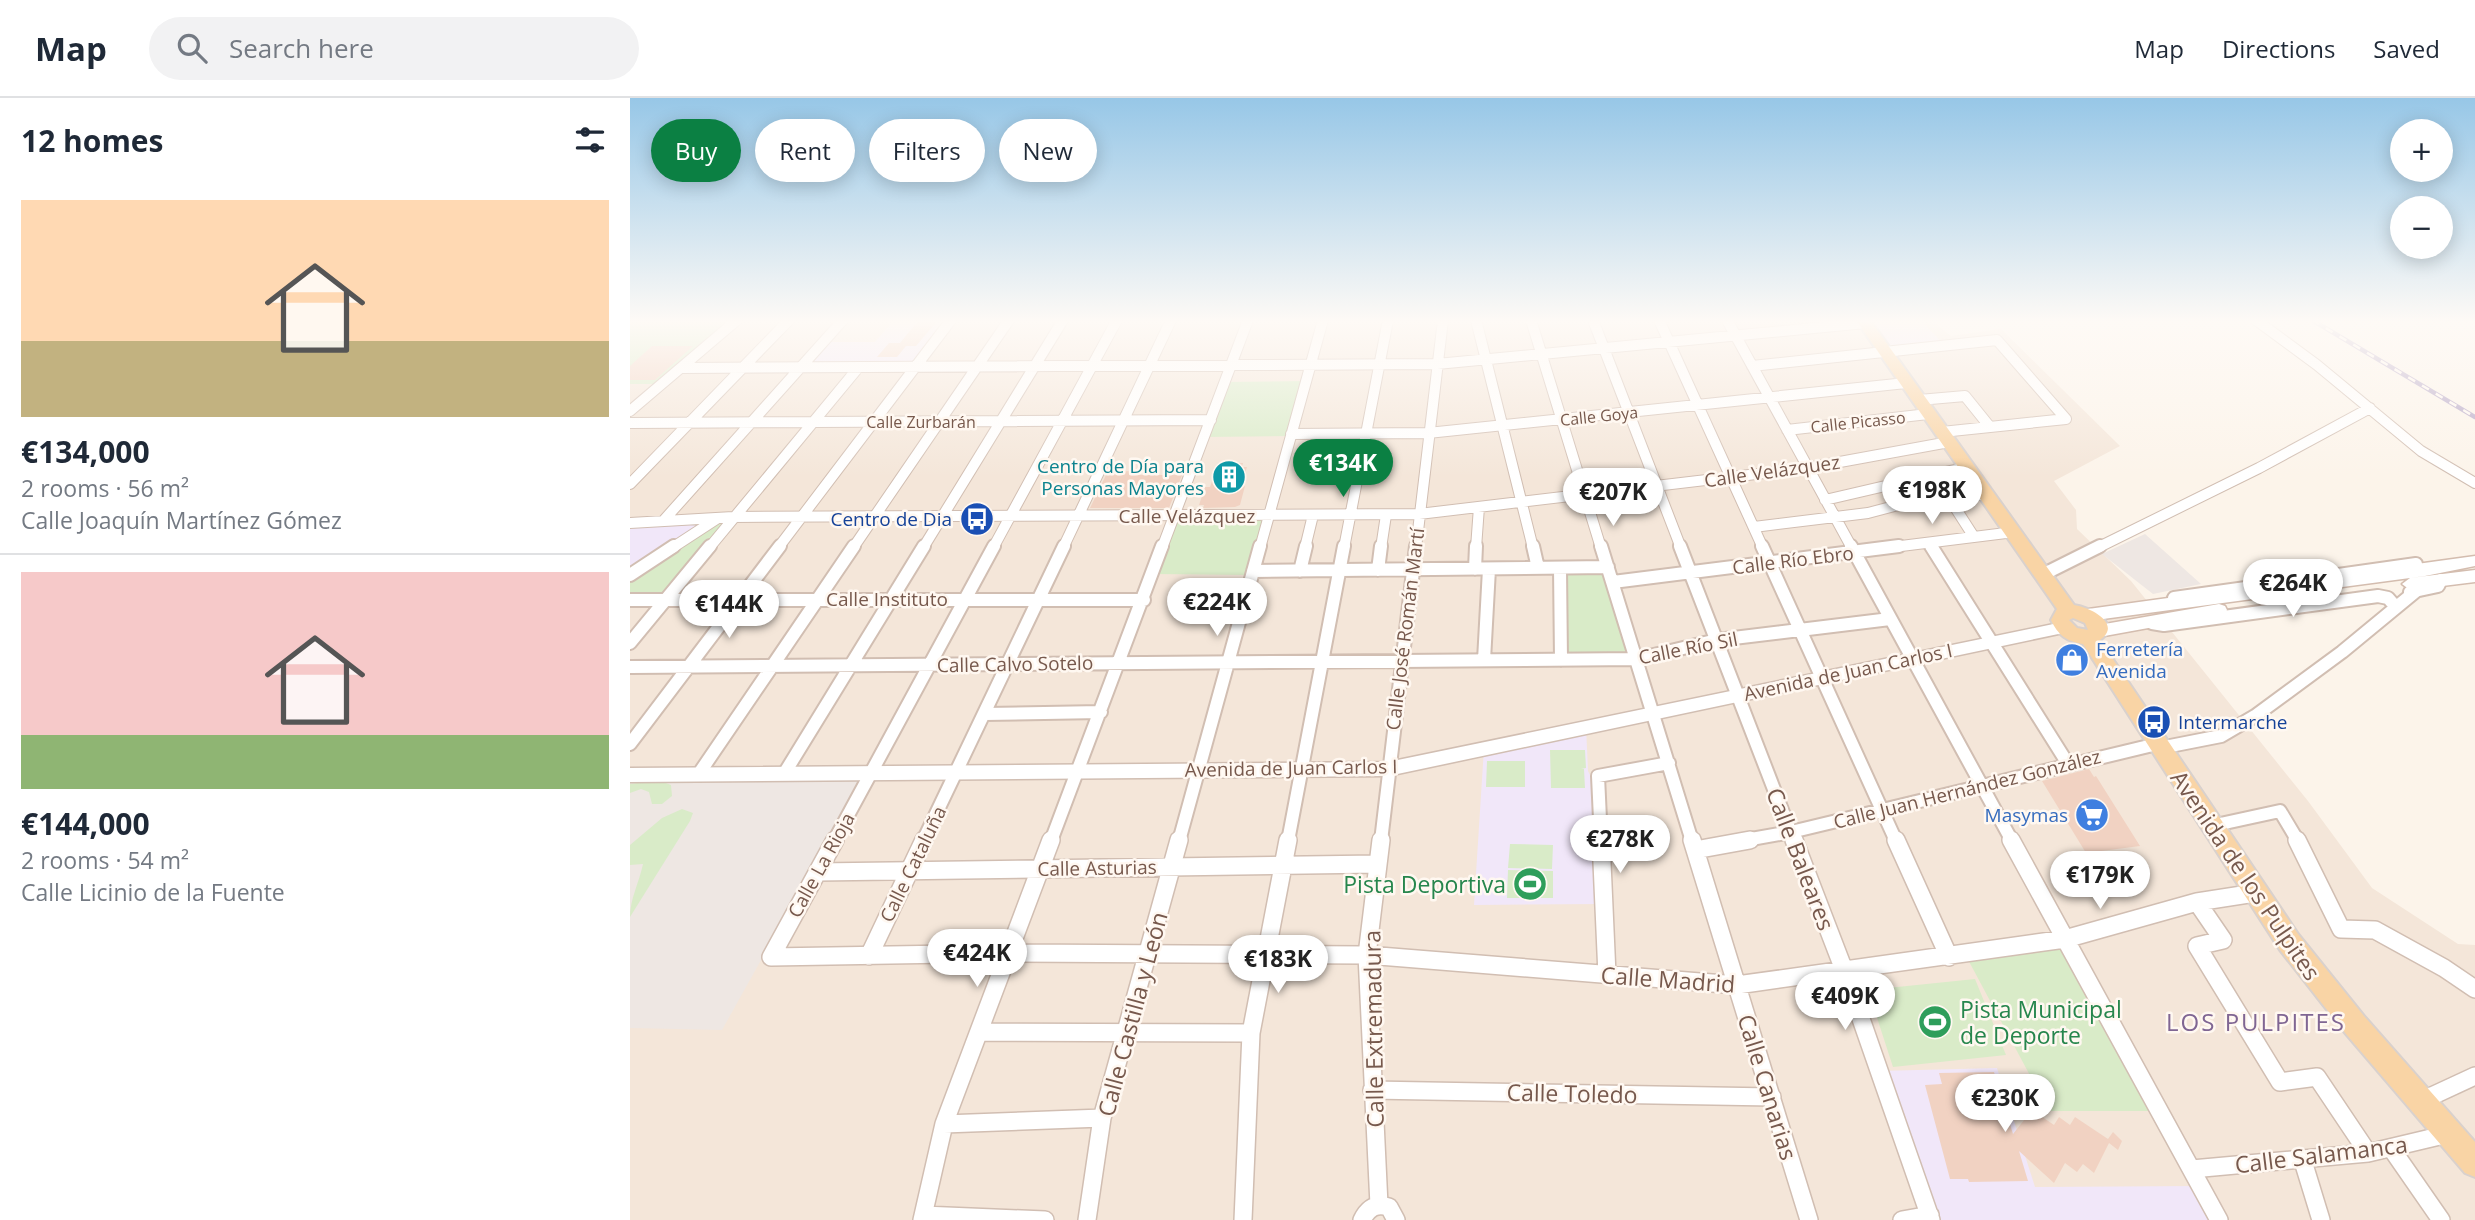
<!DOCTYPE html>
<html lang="en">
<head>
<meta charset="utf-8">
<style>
  body { margin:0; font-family:"Open Sans",sans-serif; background:#f2f2f3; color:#1f2937; height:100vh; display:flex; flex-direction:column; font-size:26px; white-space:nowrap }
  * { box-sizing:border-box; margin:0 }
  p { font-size:23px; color:#747a83 }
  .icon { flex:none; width:38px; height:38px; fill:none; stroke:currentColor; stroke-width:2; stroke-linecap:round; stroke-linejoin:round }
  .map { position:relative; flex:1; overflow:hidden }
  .side { display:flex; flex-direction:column; background:#fff; width:630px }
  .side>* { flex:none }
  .top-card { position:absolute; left:21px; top:21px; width:665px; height:63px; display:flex; gap:14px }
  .fabs { position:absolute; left:1760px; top:21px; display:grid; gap:14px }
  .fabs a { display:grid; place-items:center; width:63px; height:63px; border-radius:50%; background:#fff; box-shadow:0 4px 18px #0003; font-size:35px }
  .price { position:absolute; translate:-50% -60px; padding:0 16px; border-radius:24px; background:#fff; color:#222; font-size:23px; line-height:46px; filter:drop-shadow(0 2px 4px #0008) }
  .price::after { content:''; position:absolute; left:50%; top:42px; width:21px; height:16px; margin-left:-10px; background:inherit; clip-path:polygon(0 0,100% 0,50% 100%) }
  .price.current { background:#0b8043; color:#fff }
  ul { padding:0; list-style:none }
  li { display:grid; align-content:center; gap:14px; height:371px; padding:0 21px }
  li+li { border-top:2px solid #e0e1e3 }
  li span { display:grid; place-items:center; height:217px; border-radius:0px; color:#555 }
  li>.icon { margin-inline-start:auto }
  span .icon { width:126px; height:126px; fill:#fffc; stroke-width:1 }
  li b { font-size:30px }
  h2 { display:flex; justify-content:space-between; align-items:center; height:84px; padding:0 21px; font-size:30px }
  .chip { padding:0 24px; border-radius:32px; background:#fff; box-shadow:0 4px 18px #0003; font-size:24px; line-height:63px }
  .chip.current { background:#0b8043; color:#fff }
  header { display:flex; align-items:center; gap:42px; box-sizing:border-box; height:98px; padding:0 35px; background:#fff; border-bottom:2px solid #e0e1e3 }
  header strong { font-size:33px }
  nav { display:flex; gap:38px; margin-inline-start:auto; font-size:24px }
  .search { width:490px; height:63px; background:#f2f2f3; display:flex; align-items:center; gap:18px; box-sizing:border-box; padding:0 24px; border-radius:38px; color:#747a83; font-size:26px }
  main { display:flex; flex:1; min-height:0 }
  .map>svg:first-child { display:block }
  .residential { fill:#f4e6d9 }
  .industrial { fill:#eee7e3 }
  .education { fill:#f1e7f9 }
  .green { fill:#d9ebc8 }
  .building { fill:#f1d2c2 }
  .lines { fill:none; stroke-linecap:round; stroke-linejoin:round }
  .minor-far2-casing { stroke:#d1beb2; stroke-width:12 }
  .minor-far1-casing { stroke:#d1beb2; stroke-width:16 }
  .minor-casing { stroke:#d1beb2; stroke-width:20 }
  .tertiary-casing { stroke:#d1beb2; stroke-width:3 }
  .secondary-casing { stroke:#d4bdaf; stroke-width:3 }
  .primary-casing { stroke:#d9d1cd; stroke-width:4 }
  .minor-far2 { stroke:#fff; stroke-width:10 }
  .minor-far1 { stroke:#fff; stroke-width:12 }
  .minor { stroke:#fff; stroke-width:17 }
  .tertiary { fill:#fff; fill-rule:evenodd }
  .secondary { fill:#fff; fill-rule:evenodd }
  .primary { fill:#f9d4a5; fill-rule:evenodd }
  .rail-casing { stroke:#b6a7c7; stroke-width:4.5 }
  .rail { stroke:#fff8f1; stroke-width:2.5; stroke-dasharray:8; stroke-linecap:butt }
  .labels { text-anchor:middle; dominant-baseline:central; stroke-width:5; stroke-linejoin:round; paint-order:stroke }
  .far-street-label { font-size:16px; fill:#77594d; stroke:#fff8f1 }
  .culture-label { font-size:19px; fill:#0d838f; stroke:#fff8f1; text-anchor:end }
  .street-label { font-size:19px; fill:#77594d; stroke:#fff8f1 }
  .transit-label { font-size:19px; fill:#164399; stroke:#fff8f1; text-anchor:end }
  .shop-label { font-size:19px; fill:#366cbe; stroke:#fff8f1; text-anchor:start }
  .near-street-label { font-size:23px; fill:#77594d; stroke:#fff8f1 }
  .near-leisure-label { font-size:23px; fill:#27864d; stroke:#fff8f1; text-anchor:end }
  .near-neighbourhood-label { font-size:24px; letter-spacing:2px; fill:#806693; stroke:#fff8f1 }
</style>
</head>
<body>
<header>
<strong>Map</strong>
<div class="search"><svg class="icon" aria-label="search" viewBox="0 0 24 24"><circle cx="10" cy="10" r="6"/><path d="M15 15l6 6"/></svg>Search here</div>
<nav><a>Map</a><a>Directions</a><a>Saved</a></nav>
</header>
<main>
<section class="side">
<h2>12 homes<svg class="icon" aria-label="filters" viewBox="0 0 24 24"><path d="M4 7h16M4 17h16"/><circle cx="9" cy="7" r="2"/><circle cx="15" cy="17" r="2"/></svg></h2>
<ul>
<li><span style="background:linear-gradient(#ffd9b3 65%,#c2b280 0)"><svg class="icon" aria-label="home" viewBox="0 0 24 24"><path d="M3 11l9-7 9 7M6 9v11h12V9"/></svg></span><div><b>€134,000</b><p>2 rooms · 56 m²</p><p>Calle Joaquín Martínez Gómez</p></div></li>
<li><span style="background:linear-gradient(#f6c9c9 75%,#8fb573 0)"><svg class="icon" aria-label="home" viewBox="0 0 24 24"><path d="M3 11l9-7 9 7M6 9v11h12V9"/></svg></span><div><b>€144,000</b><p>2 rooms · 54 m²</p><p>Calle Licinio de la Fuente</p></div></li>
</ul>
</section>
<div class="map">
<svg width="1845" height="1122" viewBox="0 0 1845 1122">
  <rect width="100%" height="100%" fill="#fcf4ea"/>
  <!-- residential -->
  <path class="residential" d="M0,222H1301L1321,238L1371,231L1490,348L1424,383L1446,412L1447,431L1501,483L1678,703L1742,790L1828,846L1845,847V1122H0Z"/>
  <!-- industrial -->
  <path class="industrial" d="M1515,436L1571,486L1523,496L1472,456Z
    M0,677H92L231,683L92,932L0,930Z"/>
  <!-- education -->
  <path class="education" d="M264,222H321L284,270H175L198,244H245Z
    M1233,222H1291L1315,248L1255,254Z
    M89,420L0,477V425Z
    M956,628L958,673L961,679L968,678L974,806L844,807L854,650Z
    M1367,970L1405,1089L1571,1088L1589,1122H1301L1249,973Z"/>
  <!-- green -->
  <path class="green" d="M0,222H101L26,286H0Z
    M677,283L661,338L575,339L595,284Z
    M639,417L622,477L523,476L546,418Z
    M103,419L34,503L0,502V477L89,420Z
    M978,469L1007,561L931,562L930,470Z
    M920,652H955L956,670L951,671H954L955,690H921Z
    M857,663H895V689H856Z
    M28,682L41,687L42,698L32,706H22L19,694L11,691L0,695V686Z
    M52,711L63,715L60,723L0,819C0,801 9,785 13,766L0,767V747L32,720Z
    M880,746L923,747L922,771L878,770Z
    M878,772L923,773V800H877Z
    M1435,841L1530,1013H1419L1335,856Z
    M1345,881L1376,957L1263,969L1238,892Z"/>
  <!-- building -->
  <path class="building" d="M289,222H308L286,248H276L267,259H247L259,245H270Z
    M22,248H63L25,282H0V268Z
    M601,365H613L612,369H617L611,389L615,388L610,407L605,409L573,410L574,407H569L575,389H580L587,369H600Z
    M501,373L499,377H552L539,410H460L476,377H482L484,374Z
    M1459,671L1464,679L1466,678L1510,748L1456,755L1412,683Z
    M1364,974L1383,1036L1402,1012L1424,1027L1429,1019L1440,1027L1445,1019L1478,1041L1483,1034L1492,1043L1488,1052L1479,1045L1464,1075L1453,1066L1447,1074L1435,1065L1424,1085L1389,1053L1398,1083L1339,1084L1338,1081H1320L1295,987L1312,986L1309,975Z"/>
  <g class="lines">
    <!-- minor-far2 casing -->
    <g class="minor-far2-casing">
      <path id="minor-far2" d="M846,222L903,450
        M901,222L971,450
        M963,222L1051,450
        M1029,222L1133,450
        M1097,222L1222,450
        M1626,222L1687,267L1791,353L1845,385
        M1122,268L1367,242L1436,321
        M51,270L807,266L1236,225
        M1289,302L1335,298L1360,329
        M0,313L107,222
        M0,325L581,322
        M1157,332L1298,316
        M1312,334L1436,321
        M661,336L798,335L1276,285
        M0,386L159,222
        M1319,400L1344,439
        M1195,402L1337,369
        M34,422L213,222
        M0,425L103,419L789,416L1177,370L1319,344
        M1124,429L1238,415L1272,406L1357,396
        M1299,445L1302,450
        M42,450L88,420
        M79,450L228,270
        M148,450L321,222
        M223,450L379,222
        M293,450L433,222
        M363,450L487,222
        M433,450L541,222
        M532,450L618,222
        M630,450L693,222
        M675,450L683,417
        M714,450L758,222
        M751,450L756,417
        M786,450L813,222
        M846,450L849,409
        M1255,450L1384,434
        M1467,450L1629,370L1740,310"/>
    </g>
    <!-- minor-far1 casing -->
    <g class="minor-far1-casing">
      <path id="minor-far1" d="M903,448L908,470
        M971,448L1062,743
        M1050,448L1164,743
        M1132,448L1266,743
        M1221,448L1382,743
        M1301,448L1438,666
        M930,470L931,562
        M845,471L846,448
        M748,472L751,448
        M623,473L978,469
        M670,473L676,448
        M1414,476L1470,448
        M0,477L44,448
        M983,484L1269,448
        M1780,494L1808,488L1811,482
        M1544,500L1786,466
        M0,502H514
        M1522,525L1534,527L1748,498L1758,500L1765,508
        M0,545L80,448
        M854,562L859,471
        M0,569L1007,561L1087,542L1260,521
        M355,616L471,614
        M0,646L150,448
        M1530,650L1591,638L1625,618L1712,554L1786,493
        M154,676L294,448
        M68,677L224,448
        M1581,728L1650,713L1668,743
        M204,743L364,448
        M293,743L434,448
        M421,743L532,448
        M549,743L630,448
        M658,743L714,448
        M751,743L786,448
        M971,743L968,678L1039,665
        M1110,743L1161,734L1527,646"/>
    </g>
    <!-- minor casing -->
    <g class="minor-casing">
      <path id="minor" d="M205,742L141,859L380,855L737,857L1107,887L1435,841L1567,804L1625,795
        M971,742L977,877
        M1062,742L1179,1122
        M1164,742L1214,872L1301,1122
        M1266,742L1319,859
        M1381,742L1589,1122
        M1667,742L1711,831L1745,832L1814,870L1845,891
        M1065,752L1120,742
        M188,774L747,766
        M1567,804L1593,842L1567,848L1650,984L1687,979L1738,1055
        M239,858L294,742
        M350,934L621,935
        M742,992L1142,999
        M1791,1003L1845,978
        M314,1026L472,1020
        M1761,1050L1811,1122
        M1672,1060L1691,1122
        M1562,1071L1738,1055L1818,1036
        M749,1107L737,857L751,742
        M293,1117L415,1122
        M292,1122L314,1026L421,742
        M457,1122L472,1020L549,742
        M613,1122L621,935L658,742
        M732,1122C738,1110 746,1105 759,1109L766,1122
        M1272,1122L1300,1117"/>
    </g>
    <!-- tertiary casing -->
    <g class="tertiary-casing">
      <path id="tertiary" d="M1433,524L1441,530L1438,534L758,678L0,684V670L758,664Z"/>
    </g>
    <!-- secondary casing -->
    <g class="secondary-casing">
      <path id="secondary" d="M1845,458V468L1795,478L1458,523L1450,517L1458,511Z
        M1845,472V484L1780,492L1772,486L1780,480Z
        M1589,506L1595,508L1597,512L1595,516L1469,539L1460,533L1469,527Z"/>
    </g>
    <!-- primary casing -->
    <g class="primary-casing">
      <path id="primary" d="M1226,222H1240L1444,507C1460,509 1493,526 1470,542L1668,836L1734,918L1845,1044V1079L1835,1075L1716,936L1650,852L1453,546C1436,543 1428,537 1421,522L1427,511ZM1443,520L1455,525L1458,532L1447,530L1439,522Z"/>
    </g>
    <!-- minor-far2 -->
    <use href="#minor-far2" class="minor-far2"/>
    <!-- minor-far1 -->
    <use href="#minor-far1" class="minor-far1"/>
    <!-- minor -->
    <use href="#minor" class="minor"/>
    <!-- tertiary -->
    <use href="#tertiary" class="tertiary"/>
    <!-- secondary -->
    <use href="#secondary" class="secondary"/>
    <!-- primary -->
    <use href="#primary" class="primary"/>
    <!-- rail casing -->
    <g class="rail-casing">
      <path id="rail" d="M1682,222L1845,319"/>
    </g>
    <!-- rail -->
    <use href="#rail" class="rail"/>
  </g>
  <!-- sky -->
  <linearGradient id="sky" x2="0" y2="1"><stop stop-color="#97c7e7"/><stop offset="0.59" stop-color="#fefaf6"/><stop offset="1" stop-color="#fefaf6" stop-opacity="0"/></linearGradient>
  <rect width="1845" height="379" fill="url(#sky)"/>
  <!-- icons -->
  <defs>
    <g id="building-disc" transform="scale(1.75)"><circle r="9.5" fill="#0f9aa8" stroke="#fff8f1"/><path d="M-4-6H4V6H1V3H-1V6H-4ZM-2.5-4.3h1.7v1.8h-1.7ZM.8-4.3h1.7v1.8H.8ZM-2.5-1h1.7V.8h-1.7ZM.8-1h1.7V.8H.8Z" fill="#fff"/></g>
    <g id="bus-disc" transform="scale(1.75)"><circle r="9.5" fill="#1a4fb4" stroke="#fff8f1"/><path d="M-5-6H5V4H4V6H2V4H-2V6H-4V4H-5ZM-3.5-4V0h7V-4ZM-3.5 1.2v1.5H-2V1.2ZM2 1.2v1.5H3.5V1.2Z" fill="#fff"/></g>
    <g id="shop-disc" transform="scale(1.75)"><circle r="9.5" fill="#3f7fe0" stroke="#fff8f1"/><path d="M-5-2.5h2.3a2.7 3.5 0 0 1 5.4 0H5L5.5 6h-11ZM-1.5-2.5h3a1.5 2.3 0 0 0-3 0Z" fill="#fff"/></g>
    <g id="supermarket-disc" transform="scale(1.75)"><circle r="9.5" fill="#3f7fe0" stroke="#fff8f1"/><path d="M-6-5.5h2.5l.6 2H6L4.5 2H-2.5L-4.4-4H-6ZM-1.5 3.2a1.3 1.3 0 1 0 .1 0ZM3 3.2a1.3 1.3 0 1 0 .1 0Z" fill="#fff"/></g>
    <g id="stadium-disc" transform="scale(1.75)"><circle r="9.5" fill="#2e9e5b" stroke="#fff8f1"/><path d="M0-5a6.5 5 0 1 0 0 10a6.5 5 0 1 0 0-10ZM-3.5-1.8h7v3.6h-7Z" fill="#fff"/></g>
  </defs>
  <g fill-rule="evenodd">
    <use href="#building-disc" x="599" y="379"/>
    <use href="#bus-disc" x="347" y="421"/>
    <use href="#shop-disc" x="1442" y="562"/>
    <use href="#bus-disc" x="1524" y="624"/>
    <use href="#supermarket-disc" x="1462" y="717"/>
    <use href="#stadium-disc" x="900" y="786"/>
    <use href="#stadium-disc" x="1305" y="924"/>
  </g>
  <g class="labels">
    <!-- far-street labels -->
    <g class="far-street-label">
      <text transform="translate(969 318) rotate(-6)">Calle Goya</text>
      <text x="291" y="324">Calle Zurbarán</text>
      <text transform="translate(1228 324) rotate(-6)">Calle Picasso</text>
    </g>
    <!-- culture labels -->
    <g class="culture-label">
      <text x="574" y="368">Centro de Día para<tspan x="574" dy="22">Personas Mayores</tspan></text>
    </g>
    <!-- street labels -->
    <g class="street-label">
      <text transform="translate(1142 373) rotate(-8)">Calle Velázquez</text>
      <text x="557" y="418">Calle Velázquez</text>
      <text transform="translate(1163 462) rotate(-7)">Calle Río Ebro</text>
      <text x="257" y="501">Calle Instituto</text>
      <text transform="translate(775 531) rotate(-83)">Calle José Román Martí</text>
      <text transform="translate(1058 550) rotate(-11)">Calle Río Sil</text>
      <text transform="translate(385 566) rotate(-1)">Calle Calvo Sotelo</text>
      <text transform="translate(1218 574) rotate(-12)">Avenida de Juan Carlos I</text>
      <text transform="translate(661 670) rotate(-1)">Avenida de Juan Carlos I</text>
      <text transform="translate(1337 691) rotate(-14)">Calle Juan Hernández González</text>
      <text transform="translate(283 766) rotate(-64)">Calle Cataluña</text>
      <text transform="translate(191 767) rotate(-61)">Calle La Rioja</text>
      <text transform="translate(467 770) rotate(-1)">Calle Asturias</text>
    </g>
    <!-- transit labels -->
    <g class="transit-label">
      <text x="322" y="421">Centro de Dia</text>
      <text x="1548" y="624" text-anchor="start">Intermarche</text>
    </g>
    <!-- shop labels -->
    <g class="shop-label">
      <text x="1466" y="551">Ferretería<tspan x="1466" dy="22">Avenida</tspan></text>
      <text x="1438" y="717" text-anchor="end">Masymas</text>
    </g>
    <!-- near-street labels -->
    <g class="near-street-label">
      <text transform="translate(1171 761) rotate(69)">Calle Baleares</text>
      <text transform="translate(1616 777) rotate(56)">Avenida de los Pulpites</text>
      <text transform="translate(1038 881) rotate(4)">Calle Madrid</text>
      <text transform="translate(502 916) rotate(-75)">Calle Castilla y León</text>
      <text transform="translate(743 931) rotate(-91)">Calle Extremadura</text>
      <text transform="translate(1138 989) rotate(73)">Calle Canarias</text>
      <text transform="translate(942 995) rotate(1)">Calle Toledo</text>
      <text transform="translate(1691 1056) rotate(-7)">Calle Salamanca</text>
    </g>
    <!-- near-leisure labels -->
    <g class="near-leisure-label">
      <text x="876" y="786">Pista Deportiva</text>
      <text x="1330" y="911" text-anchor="start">Pista Municipal<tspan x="1330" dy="26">de Deporte</tspan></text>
    </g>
    <!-- near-neighbourhood labels -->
    <g class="near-neighbourhood-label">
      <text x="1626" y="923">LOS PULPITES</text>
    </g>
  </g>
</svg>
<div class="fabs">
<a>+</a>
<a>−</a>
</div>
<b class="price current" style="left:713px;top:401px">€134K</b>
<b class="price" style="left:1302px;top:428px">€198K</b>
<b class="price" style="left:983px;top:430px">€207K</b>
<b class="price" style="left:1663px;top:521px">€264K</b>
<b class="price" style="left:587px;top:540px">€224K</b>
<b class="price" style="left:99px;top:542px">€144K</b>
<b class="price" style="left:990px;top:777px">€278K</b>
<b class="price" style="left:1470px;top:813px">€179K</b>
<b class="price" style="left:347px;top:891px">€424K</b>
<b class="price" style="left:648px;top:897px">€183K</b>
<b class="price" style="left:1215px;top:934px">€409K</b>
<b class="price" style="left:1375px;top:1036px">€230K</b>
<div class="top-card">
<a class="chip current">Buy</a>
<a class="chip">Rent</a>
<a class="chip">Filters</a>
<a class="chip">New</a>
</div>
</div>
</main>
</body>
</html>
